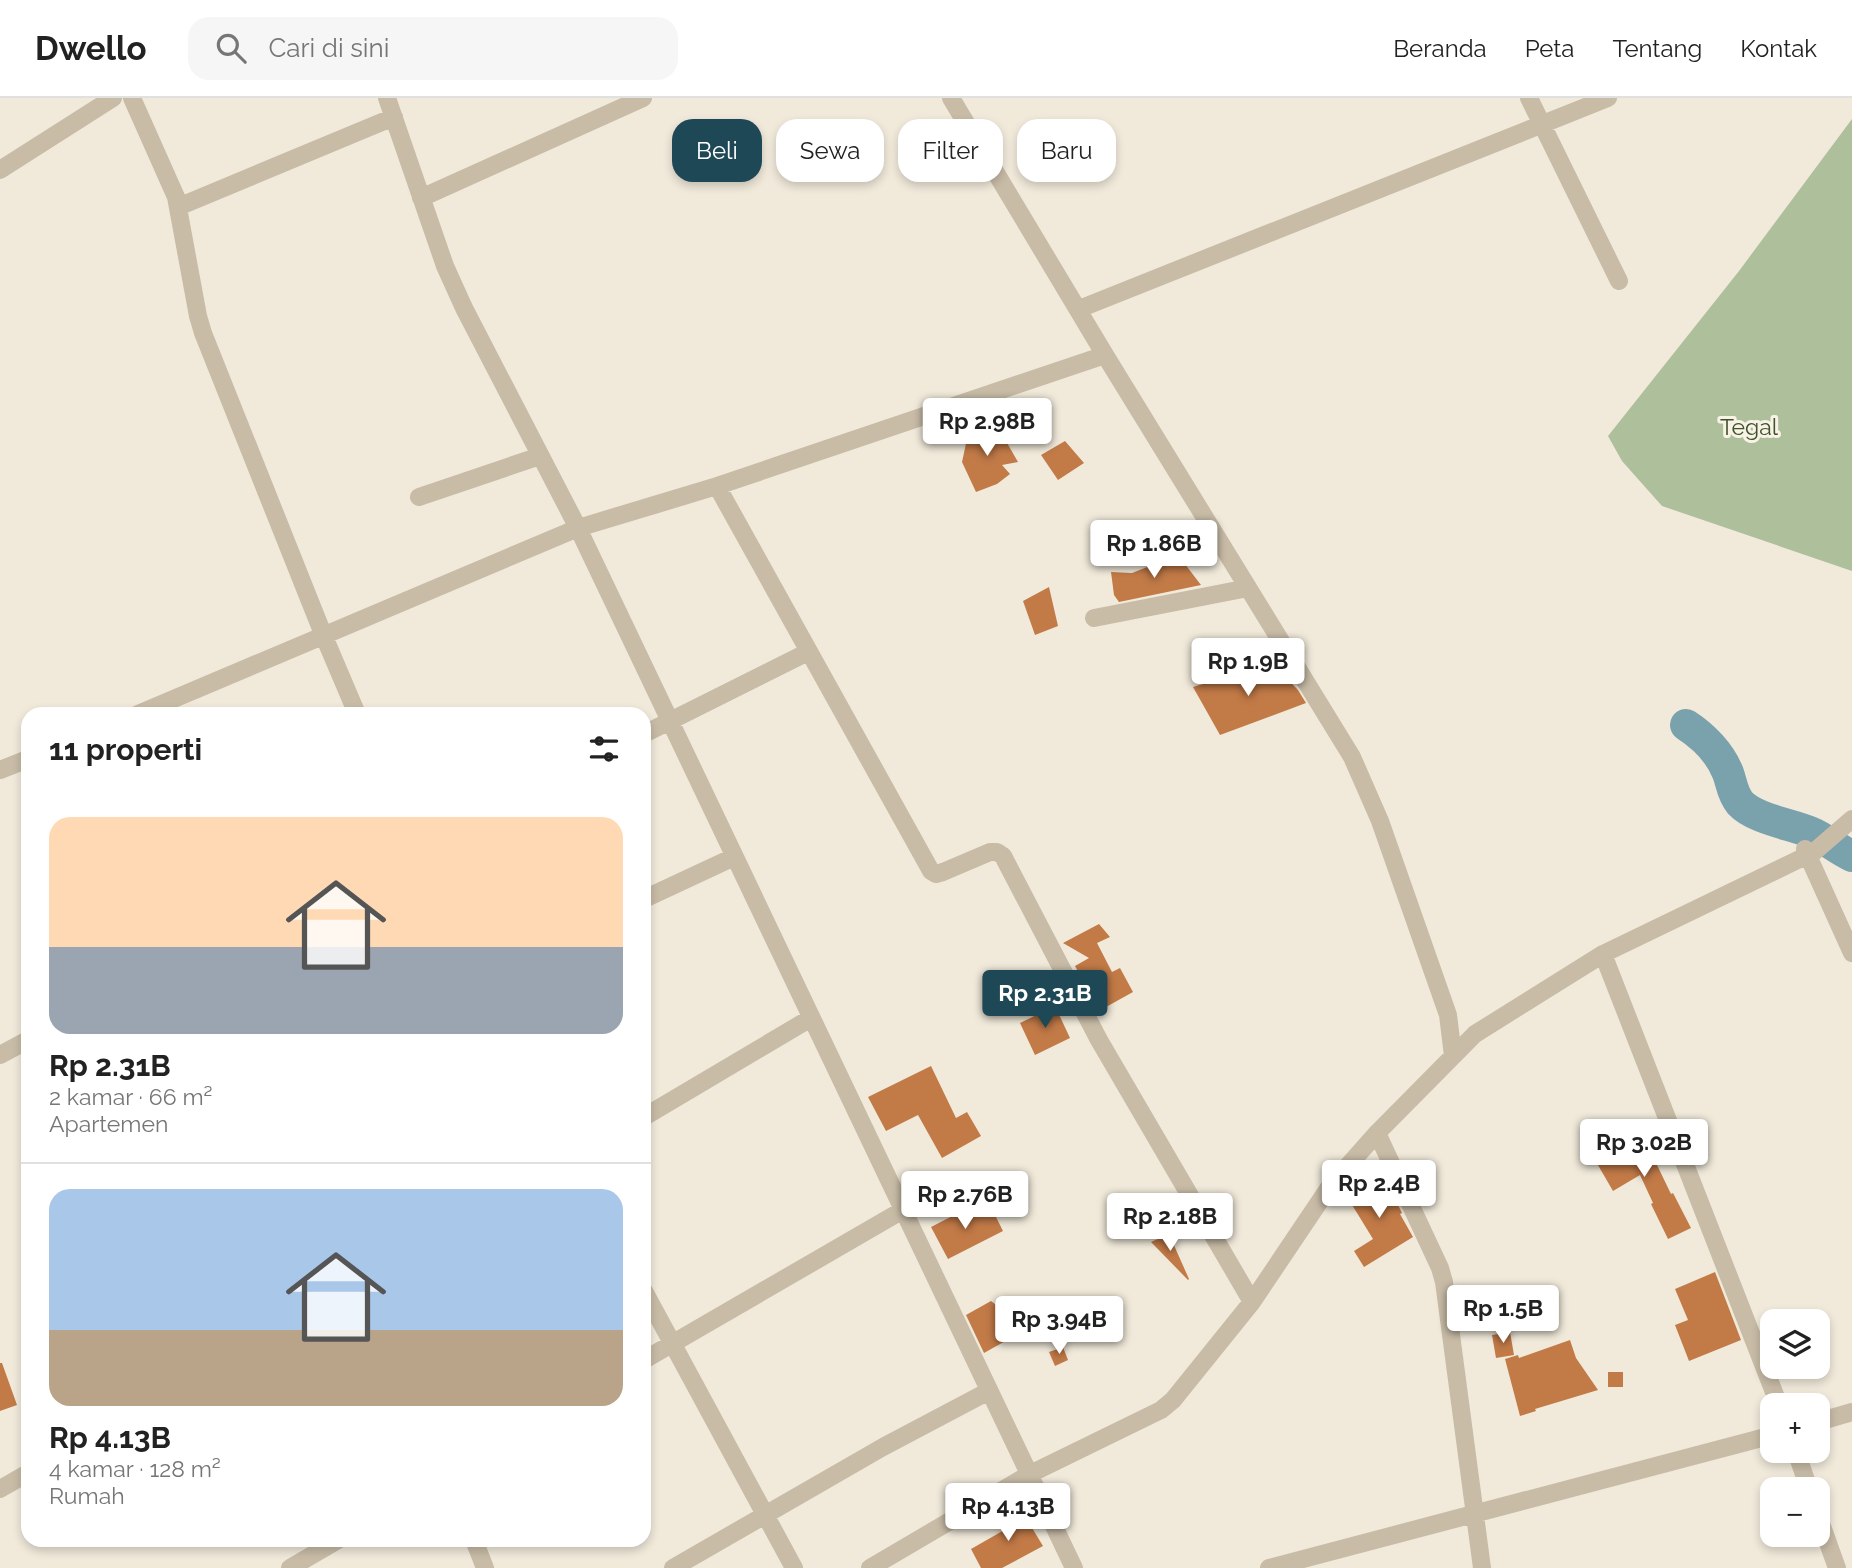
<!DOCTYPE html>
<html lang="id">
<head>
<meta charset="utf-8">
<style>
  body { margin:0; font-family:Raleway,sans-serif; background:#f6f6f6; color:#222; height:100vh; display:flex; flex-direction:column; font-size:26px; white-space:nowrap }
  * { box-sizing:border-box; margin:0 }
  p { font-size:23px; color:#767676 }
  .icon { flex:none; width:38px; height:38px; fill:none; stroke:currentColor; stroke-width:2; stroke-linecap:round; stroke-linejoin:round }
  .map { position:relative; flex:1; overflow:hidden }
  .details { position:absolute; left:21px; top:609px; width:630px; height:840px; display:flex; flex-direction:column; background:#fff; border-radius:21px; box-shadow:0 4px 10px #0003 }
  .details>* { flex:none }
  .banner { position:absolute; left:672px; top:21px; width:665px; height:63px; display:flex; gap:14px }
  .tools { position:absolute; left:1760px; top:1211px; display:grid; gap:14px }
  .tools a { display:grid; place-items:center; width:70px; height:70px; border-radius:14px; background:#fff; box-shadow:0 4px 10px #0003; font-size:35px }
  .price { position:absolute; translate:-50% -60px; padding:0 16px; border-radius:7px; background:#fff; color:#222; font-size:23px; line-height:46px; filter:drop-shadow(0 2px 4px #0008) }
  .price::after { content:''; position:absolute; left:50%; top:42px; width:21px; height:16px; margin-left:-10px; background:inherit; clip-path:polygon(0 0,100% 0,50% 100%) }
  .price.on { background:#1e4855; color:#fff }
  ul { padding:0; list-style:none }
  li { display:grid; align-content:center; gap:14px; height:371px; padding:0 28px }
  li+li { border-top:2px solid #e0e0e0 }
  li span { display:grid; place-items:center; height:217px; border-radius:21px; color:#555 }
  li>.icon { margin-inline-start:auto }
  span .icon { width:126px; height:126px; fill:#fffc; stroke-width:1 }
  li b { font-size:30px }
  h2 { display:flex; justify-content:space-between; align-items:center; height:84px; padding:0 28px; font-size:30px }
  .pill { padding:0 24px; border-radius:21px; background:#fff; box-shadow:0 4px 10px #0003; font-size:24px; line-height:63px }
  .pill.on { background:#1e4855; color:#fff }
  header { display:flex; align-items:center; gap:42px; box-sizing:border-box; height:98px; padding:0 35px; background:#fff; border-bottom:2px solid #e0e0e0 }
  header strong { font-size:33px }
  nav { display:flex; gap:38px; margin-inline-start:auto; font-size:24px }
  .search { width:490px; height:63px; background:#f6f6f6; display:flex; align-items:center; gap:18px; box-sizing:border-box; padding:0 24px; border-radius:21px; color:#767676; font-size:26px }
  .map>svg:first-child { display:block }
  .green { fill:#adbf9b }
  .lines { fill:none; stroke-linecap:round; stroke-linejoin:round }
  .river { stroke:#7aa2ad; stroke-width:32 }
  .building { fill:#c27a47 }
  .minor { stroke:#c8bca7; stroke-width:18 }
  .labels { text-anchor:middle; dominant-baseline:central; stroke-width:6; stroke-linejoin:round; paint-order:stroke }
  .park-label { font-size:23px; fill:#3e532c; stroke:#f9f3e7 }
</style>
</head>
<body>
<header>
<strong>Dwello</strong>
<div class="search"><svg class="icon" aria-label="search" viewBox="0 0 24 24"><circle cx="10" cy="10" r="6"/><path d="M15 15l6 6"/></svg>Cari di sini</div>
<nav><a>Beranda</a><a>Peta</a><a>Tentang</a><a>Kontak</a></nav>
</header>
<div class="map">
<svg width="1852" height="1470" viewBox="0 0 1852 1470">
  <rect width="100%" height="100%" fill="#f1eadb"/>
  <!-- green -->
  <path class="green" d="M1852,21V473L1662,408L1622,363L1608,338L1739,173Z"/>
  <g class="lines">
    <!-- river -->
    <path class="river" d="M1686,627C1703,638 1720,655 1728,675C1732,686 1732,695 1740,705C1755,721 1790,726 1810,734C1825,740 1837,751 1852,758"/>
  </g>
  <!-- building -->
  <path class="building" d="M995,324L1018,364L1002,367L1010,376L997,386L976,394L962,364L967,341Z
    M1065,343L1084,365L1058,382L1041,357Z
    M1178,457L1201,487L1119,504L1114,497L1111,474L1132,475Z
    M1049,489L1058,528L1035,537L1023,503Z
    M1272,565L1298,592L1306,605L1220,637L1193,589Z
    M1099,826L1110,839L1097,845L1112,874L1120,870L1133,894L1106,909L1089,878L1082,881L1075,868L1089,860L1063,845Z
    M1055,908L1070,940L1035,957L1020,925Z
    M931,968L956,1020L967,1014L981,1038L942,1060L918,1017L886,1033L868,999Z
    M1644,1032L1662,1064L1657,1067L1671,1096L1673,1095L1691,1130L1668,1141L1651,1106L1653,1105L1640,1077L1613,1093L1595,1062Z
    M1380,1076L1394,1099L1402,1115L1400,1116L1413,1139L1364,1169L1354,1153L1373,1141L1346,1097Z
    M966,1111L968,1116L994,1115L1003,1133L948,1161L931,1129Z
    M1169,1136L1189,1181L1188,1182L1151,1144Z
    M1715,1174L1741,1242L1689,1263L1675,1227L1688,1222L1675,1191Z
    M991,1203L1012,1219L1024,1213L1032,1228L984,1255L966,1217Z
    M1510,1234L1514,1257L1496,1260L1492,1237Z
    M1570,1242L1576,1260L1598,1292L1535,1311L1536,1313L1520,1318L1505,1261L1518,1257L1519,1260Z
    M1063,1249L1068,1262L1055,1268L1049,1254Z
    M0,1265H2L17,1307L0,1313Z
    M1608,1274H1623V1289H1608Z
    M1020,1410L1043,1448L1002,1470H981L971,1451L1006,1431L1001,1421Z"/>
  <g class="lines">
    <!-- minor -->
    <path class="minor" d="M132,0L176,99L198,218L203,235L323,536L357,616
      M387,0L445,168L464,210L578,430L1074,1470
      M951,0L1105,257L1352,659L1380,723L1448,917L1453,958
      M1529,0L1619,183
      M0,72L113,0
      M421,100L643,0
      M178,109L394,19
      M1079,211L1608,0
      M717,388L931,773L936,776L943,774L990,754H997L1003,758L1099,942L1252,1204
      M419,399L540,358
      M1094,520L1248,490
      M138,616L578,430L717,388L1105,257
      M644,636L808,554
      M0,672L28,661
      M1805,751L1852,855
      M644,801L734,759
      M1603,856L1779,1307
      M0,957L28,942
      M644,1019L811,920
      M1377,1035L1440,1170L1444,1184L1482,1470
      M644,1193L794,1470
      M644,1262L903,1112
      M1818,1324L1852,1314
      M1796,1353L1809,1391
      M0,1391L28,1375
      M1818,1417L1837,1470
      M474,1442L485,1470
      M290,1470L338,1442
      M673,1470L883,1349L989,1293
      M870,1470L1030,1376L1161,1312L1173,1302L1252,1204L1330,1088L1377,1035L1475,936L1603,856L1814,754L1852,721
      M1269,1470L1773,1337"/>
  </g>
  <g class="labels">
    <!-- park labels -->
    <g class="park-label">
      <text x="1749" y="328">Tegal</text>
    </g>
  </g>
</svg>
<div class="tools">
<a><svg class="icon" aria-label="layers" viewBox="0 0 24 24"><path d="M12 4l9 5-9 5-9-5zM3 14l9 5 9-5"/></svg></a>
<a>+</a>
<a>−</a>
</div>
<b class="price" style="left:987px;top:360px">Rp 2.98B</b>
<b class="price" style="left:1154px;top:482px">Rp 1.86B</b>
<b class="price" style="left:1248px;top:600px">Rp 1.9B</b>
<b class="price on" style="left:1045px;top:932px">Rp 2.31B</b>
<b class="price" style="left:1644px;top:1081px">Rp 3.02B</b>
<b class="price" style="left:1379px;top:1122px">Rp 2.4B</b>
<b class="price" style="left:965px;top:1133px">Rp 2.76B</b>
<b class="price" style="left:1170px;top:1155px">Rp 2.18B</b>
<b class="price" style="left:1503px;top:1247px">Rp 1.5B</b>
<b class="price" style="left:1059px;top:1258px">Rp 3.94B</b>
<b class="price" style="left:1008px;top:1445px">Rp 4.13B</b>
<div class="banner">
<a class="pill on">Beli</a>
<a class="pill">Sewa</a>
<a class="pill">Filter</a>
<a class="pill">Baru</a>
</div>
<section class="details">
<h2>11 properti<svg class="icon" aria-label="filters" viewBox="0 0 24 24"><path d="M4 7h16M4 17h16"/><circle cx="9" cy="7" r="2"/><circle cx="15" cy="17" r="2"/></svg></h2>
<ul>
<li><span style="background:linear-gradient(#ffd9b3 60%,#9aa5b1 0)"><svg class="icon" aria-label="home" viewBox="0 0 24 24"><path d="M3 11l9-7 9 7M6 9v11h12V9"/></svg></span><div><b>Rp 2.31B</b><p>2 kamar · 66 m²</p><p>Apartemen</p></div></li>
<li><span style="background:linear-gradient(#a9c7e8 65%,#b9a48a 0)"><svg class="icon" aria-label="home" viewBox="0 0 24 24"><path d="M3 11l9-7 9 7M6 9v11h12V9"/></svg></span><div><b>Rp 4.13B</b><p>4 kamar · 128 m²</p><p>Rumah</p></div></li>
</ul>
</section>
</div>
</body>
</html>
